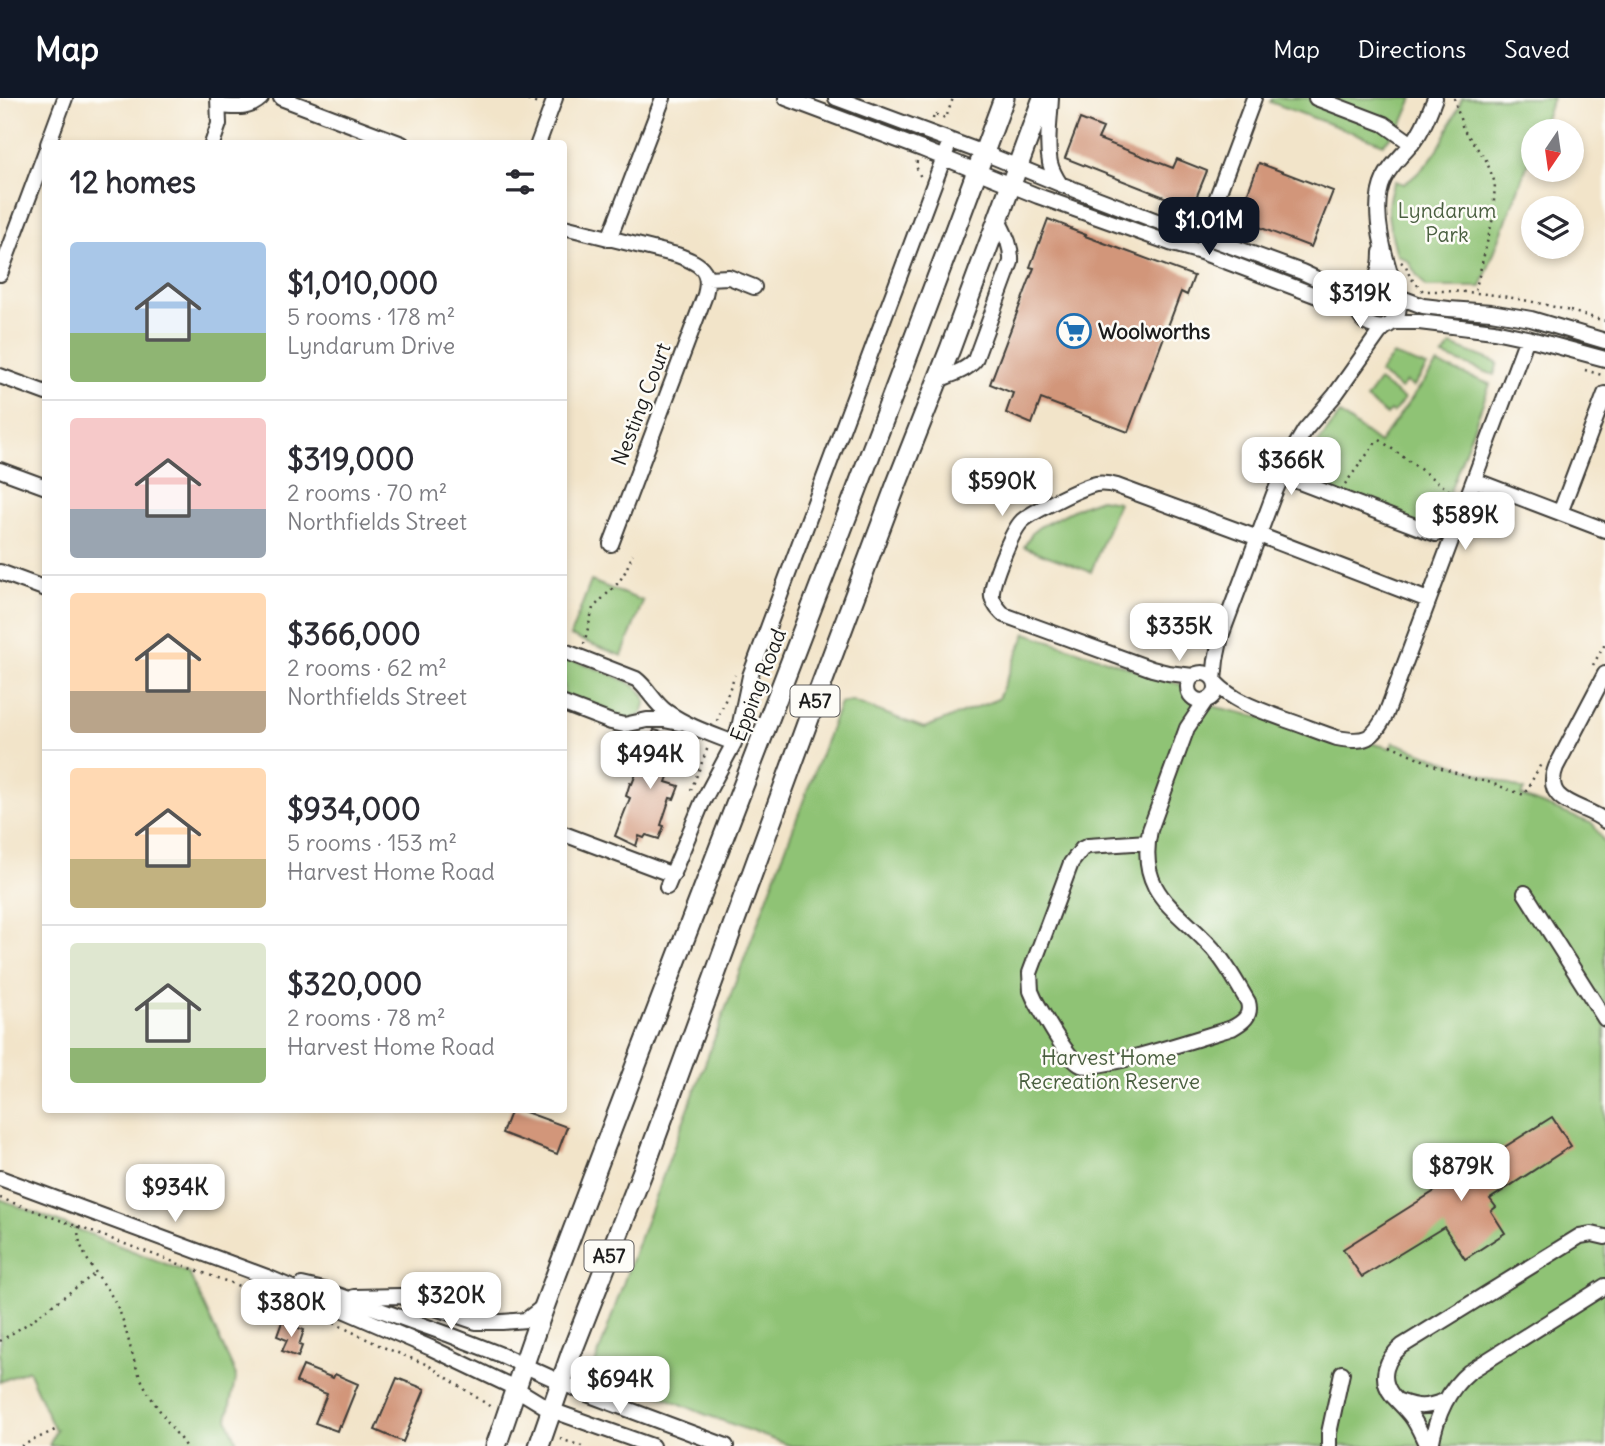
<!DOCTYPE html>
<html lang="en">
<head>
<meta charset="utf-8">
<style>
  body { margin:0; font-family:Delius,sans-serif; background:#f2f2f3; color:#2b2b33; height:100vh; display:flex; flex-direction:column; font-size:26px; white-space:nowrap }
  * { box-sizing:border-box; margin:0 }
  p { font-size:23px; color:#7c7c81 }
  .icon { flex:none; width:38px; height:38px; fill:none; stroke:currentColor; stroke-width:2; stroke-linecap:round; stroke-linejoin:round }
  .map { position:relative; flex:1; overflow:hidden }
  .sheet { position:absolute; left:42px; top:42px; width:525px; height:973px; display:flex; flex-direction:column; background:#fff; border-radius:7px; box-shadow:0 4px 10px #0003 }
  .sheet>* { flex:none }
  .needle { width:46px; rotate:193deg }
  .fabs { position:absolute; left:1521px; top:21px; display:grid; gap:14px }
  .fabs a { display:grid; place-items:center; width:63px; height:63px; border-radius:50%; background:#fff; box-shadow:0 4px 10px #0003; font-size:35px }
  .price { position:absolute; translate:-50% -60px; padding:0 16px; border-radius:14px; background:#fff; color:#222; font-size:23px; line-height:46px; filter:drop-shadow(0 2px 4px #0008) }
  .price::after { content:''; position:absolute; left:50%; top:42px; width:21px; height:16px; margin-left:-10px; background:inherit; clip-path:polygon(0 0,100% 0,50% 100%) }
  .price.on { background:#111827; color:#fff }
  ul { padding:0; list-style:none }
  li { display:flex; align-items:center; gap:21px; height:175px; padding:0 28px }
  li+li { border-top:2px solid #e1e1e2 }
  li span { display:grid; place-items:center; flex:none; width:196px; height:140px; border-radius:7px; color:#555 }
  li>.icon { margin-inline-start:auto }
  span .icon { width:84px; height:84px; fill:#fffc; stroke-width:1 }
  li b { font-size:30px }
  h2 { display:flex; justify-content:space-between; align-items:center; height:84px; padding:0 28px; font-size:30px }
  header { display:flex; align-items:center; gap:42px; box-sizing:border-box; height:98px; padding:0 35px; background:#111827; color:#fff }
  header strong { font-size:33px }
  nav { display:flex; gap:38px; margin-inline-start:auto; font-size:24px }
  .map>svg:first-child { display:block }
  .green { fill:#8fc375; stroke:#567048; stroke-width:2 }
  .building { fill:#d2967a }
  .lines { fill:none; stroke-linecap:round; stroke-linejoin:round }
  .minor-casing { stroke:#3c3a36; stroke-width:18 }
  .major-casing { stroke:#3c3a36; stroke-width:23 }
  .path { stroke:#3c3a36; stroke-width:2.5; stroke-dasharray:2 5; stroke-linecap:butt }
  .minor { stroke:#fff; stroke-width:14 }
  .major { stroke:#fff; stroke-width:19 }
  .labels { text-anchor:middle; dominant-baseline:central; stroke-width:5; stroke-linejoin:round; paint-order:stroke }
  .shield { fill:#fdfcf7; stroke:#605f5e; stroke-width:2 }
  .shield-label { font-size:19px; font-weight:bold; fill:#1c1c1c }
  .park-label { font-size:21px; fill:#4a5f40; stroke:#fdfcf7 }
  .poi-label { font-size:21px; font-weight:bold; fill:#1c1c1c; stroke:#fdfcf7; text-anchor:start }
  .street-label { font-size:21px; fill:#1c1c1c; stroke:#fdfcf7 }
</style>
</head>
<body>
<header>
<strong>Map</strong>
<nav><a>Map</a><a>Directions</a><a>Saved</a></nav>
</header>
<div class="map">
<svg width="1605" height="1348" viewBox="0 0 1605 1348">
  <rect width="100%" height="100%" fill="#fdfcf7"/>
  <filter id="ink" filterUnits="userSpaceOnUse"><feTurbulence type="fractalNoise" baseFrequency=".0143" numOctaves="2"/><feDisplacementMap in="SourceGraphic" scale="14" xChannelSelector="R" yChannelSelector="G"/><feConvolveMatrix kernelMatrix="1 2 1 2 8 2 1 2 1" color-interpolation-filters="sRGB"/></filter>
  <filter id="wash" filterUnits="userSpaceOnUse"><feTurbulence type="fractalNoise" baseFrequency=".00686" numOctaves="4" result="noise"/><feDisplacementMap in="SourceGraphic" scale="28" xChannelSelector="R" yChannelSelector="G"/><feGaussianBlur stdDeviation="1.57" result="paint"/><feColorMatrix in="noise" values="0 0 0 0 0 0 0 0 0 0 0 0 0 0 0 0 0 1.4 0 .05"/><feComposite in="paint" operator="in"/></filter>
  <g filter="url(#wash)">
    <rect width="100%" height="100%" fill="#f2e4c9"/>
    <!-- green -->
    <path class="green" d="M1272,0H1413L1402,26L1384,46L1270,4Z
      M1462,0H1553L1540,33H1533V52L1481,189H1426L1416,176L1408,163L1397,157C1390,130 1382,109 1395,83L1404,86C1437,64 1447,35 1462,0Z
      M1451,247L1498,265L1494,277L1443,258Z
      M1393,257L1427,269L1413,289L1406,284L1401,291L1379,275Z
      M1437,266L1490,286L1435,433L1299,381L1315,349L1340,316L1379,345Z
      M1379,283L1404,301L1393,315L1390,313L1387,317L1366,301Z
      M1100,401L1118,404L1091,474L1024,449L1033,434L1039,429L1081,408Z
      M591,483L643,503L622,558L570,538Z
      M1026,535L1185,588L1189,599L1212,608L1391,650L1393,644L1524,692L1521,698L1593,726L1605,746V1348H791L704,1316L594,1269L630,1166L840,605L852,603L924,630L998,601Z
      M564,559C581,566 634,581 643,596C648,602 644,611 641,617L627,623L564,601Z
      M0,1101L189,1175L236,1277L227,1321L239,1348H49L56,1331H54L28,1272L0,1284Z"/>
    <g id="blocks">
      <!-- building -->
      <path class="building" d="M1080,21L1103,30L1098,41L1173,70L1177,61L1207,73L1192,110L1065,60Z
        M1259,65L1333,93L1311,149L1238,121Z
        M1048,121L1071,130L1070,131L1086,137L1085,138L1194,178L1187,197L1181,194L1128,334L1041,301L1032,326L1006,315L1013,295L990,286L1034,170L1030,169Z
        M654,632L673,637L671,641L678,644L677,648L682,650L678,661L675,660L666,684L679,688L674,701L670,700L661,727L664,728L659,741L646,737L644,740L639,738L636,748L615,738L630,700L626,698L630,685L632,686L641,663L643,664Z
        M511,1012H520L567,1029L557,1056L502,1035Z
        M1552,1019L1571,1048L1490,1101L1496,1109L1491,1113L1505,1135L1465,1161L1444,1129L1362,1179L1343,1151Z
        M282,1224L304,1232L299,1247L302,1248L298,1259L282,1253L287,1242L277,1238Z
        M303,1268L333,1280L335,1276L358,1286L341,1328L339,1327L337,1333L315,1325L327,1296L296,1284Z
        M397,1280L425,1291L403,1344L375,1332Z"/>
    </g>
  </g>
  <g filter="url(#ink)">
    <use href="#blocks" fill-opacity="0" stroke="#3c3a36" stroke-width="2"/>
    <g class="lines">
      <!-- minor casing -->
      <g class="minor-casing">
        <path id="minor" d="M281,0L402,46
          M786,0L922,51L1038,98L1170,145L1201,154L1357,213
          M836,0L984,55L1060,86L1175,130L1206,139L1302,174L1343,193L1363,192
          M1051,0C1050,21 1046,44 1050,65C1052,73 1056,80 1060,86
          M1316,0L1384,26L1412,46
          M220,8C236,9 248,12 261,0
          M48,46L65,0
          M212,46L219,26L218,0
          M538,46L555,0
          M564,129L677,157C699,165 712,171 705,197L611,446
          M609,141L663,0
          M1204,147L1211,126L1213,110L1254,0
          M0,176L46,53
          M707,180L729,179L754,189
          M1368,188C1413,174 1405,243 1370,227C1358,222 1353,206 1361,195C1365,189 1372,186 1376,180C1380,172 1381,162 1381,154
          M1397,196C1386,165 1369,112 1384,81C1391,66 1404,56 1414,43C1424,30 1429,15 1435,0
          M1399,199L1423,208L1449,211L1491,214L1531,221L1605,243
          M1392,224H1419L1494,233L1527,240L1605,261
          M0,278L46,295
          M938,282C950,277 966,273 975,262L1011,164C1012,148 1005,136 998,122
          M0,372L46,389
          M1281,377L1436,436
          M1474,382L1605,432
          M1560,415L1605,296
          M1259,437L1428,502
          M0,474L46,491
          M564,553L636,581C648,590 654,605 667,614C687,628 711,636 734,645
          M1188 589a14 14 0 1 1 28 0a14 14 0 1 1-28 0Z
          M1605,576L1556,669C1541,707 1585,706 1605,723
          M1193,578L1168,575L1152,571L1004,517C999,512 994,507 992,499C990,486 1012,433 1022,423C1032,414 1082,389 1096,386C1103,385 1110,386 1117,388L1258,440
          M1214,582L1216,562L1221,538L1274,396L1293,352L1305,332L1335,297L1379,235L1386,228
          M1216,585C1234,604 1260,612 1284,621C1302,627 1319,634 1337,640C1365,645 1373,642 1386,616L1527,240
          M564,606L611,624L624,627L647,622H664L679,625
          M564,736L673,777
          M1148,744L1088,748L1082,751L1071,765L1030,875L1031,893L1035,902C1044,917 1066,960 1081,967C1097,974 1209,937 1232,930C1243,924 1252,918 1248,904C1239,889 1230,872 1219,858C1185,814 1135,801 1150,732L1187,630L1206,602
          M667,789L702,705L734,645L739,630L750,578L950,43
          M1525,795L1605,921
          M0,1080L267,1179L431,1250L515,1290L551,1312L652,1348
          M302,1187L324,1192L450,1237L499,1256L587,1296L726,1348
          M354,1199L400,1198L476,1224H502L526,1222L544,1208
          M1399,1303C1419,1310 1424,1310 1444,1303
          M1329,1348V1335L1342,1275
          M1427,1348C1422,1338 1418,1327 1411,1318C1405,1310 1398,1304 1392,1297C1378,1279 1387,1260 1402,1248L1580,1138L1592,1136L1605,1139
          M1431,1348C1436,1319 1446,1293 1469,1274L1605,1188"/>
      </g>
      <!-- major casing -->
      <g class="major-casing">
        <path id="major" d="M496,1348C513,1300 528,1252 546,1204C697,802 856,403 1004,0
          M539,1348L571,1256L648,1060L816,601L897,385L950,251L1043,0"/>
      </g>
      <!-- path -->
      <path class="path" d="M521,0L538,6
        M1454,0L1463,31L1486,62L1495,85L1493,120L1475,194
        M933,21L934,16L946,20L953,0
        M917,63L916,68L921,80
        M1401,164L1406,168L1410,179L1423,193C1476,192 1518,199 1570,213
        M1570,213L1605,223
        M1585,272L1605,278
        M1380,342L1454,396
        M1345,386L1377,343
        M584,546L593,510L619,484L625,474L633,456
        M1593,567L1605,546
        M717,623L735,577
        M1390,647L1436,668L1473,681L1488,684L1524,697L1541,666
        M691,692L708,649
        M0,1100L239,1188L276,1200
        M78,1128C77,1158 102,1179 115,1204C127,1226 129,1252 139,1276C150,1303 169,1324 185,1348
        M334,1225L383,1249L428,1267L491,1309
        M0,1243L27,1226L97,1174
        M560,1341L582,1348
        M21,1348L55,1332"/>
      <!-- minor -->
      <use href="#minor" class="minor"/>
      <!-- major -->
      <use href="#major" class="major"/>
    </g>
  </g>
  <!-- icons -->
  <defs>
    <g id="supermarket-ring" transform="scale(1.75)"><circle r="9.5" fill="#fdfcf7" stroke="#1f6fb2" stroke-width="1.5"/><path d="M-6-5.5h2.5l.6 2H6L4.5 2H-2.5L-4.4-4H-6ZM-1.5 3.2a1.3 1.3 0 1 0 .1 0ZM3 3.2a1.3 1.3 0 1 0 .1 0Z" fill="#1f6fb2"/></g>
  </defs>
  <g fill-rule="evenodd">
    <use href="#supermarket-ring" x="1074" y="233"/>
  </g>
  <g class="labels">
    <!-- shield labels -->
    <g class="shield">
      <rect x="790.5" y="587.5" width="49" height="31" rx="5"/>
      <rect x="584.5" y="1142.5" width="49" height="31" rx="5"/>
    </g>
    <g class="shield-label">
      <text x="815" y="603">A57</text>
      <text x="609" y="1158">A57</text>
    </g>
    <!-- park labels -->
    <g class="park-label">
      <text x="1447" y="112">Lyndarum<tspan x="1447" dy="24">Park</tspan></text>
      <text x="1109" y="959">Harvest Home<tspan x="1109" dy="24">Recreation Reserve</tspan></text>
    </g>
    <!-- poi labels -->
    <g class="poi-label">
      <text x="1098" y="233">Woolworths</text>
    </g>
    <!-- street labels -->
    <g class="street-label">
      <text transform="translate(641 306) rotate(-69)">Nesting Court</text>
      <text transform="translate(758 587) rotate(-69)">Epping Road</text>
    </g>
  </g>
</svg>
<div class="fabs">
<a><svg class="needle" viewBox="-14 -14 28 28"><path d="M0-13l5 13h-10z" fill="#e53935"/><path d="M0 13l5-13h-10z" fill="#7c7c81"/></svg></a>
<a><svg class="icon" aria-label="layers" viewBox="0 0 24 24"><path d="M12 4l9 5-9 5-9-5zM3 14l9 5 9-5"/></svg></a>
</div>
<b class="price on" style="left:1209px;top:159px">$1.01M</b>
<b class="price" style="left:1360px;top:232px">$319K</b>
<b class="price" style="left:1291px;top:399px">$366K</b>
<b class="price" style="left:1002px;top:420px">$590K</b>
<b class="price" style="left:1465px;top:454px">$589K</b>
<b class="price" style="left:1179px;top:565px">$335K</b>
<b class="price" style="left:650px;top:693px">$494K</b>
<b class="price" style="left:1461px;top:1105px">$879K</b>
<b class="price" style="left:175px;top:1126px">$934K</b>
<b class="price" style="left:451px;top:1234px">$320K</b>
<b class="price" style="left:291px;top:1241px">$380K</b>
<b class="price" style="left:620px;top:1318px">$694K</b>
<section class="sheet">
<h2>12 homes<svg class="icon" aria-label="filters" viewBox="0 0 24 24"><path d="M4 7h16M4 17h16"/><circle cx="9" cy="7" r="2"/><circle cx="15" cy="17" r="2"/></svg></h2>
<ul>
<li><span style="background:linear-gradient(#a9c7e8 65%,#8fb573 0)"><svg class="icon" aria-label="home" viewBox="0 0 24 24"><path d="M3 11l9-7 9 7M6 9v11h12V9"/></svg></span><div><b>$1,010,000</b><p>5 rooms · 178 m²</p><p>Lyndarum Drive</p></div></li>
<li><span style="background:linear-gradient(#f6c9c9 65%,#9aa5b1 0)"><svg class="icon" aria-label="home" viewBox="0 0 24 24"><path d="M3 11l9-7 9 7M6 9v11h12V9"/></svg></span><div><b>$319,000</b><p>2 rooms · 70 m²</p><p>Northfields Street</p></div></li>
<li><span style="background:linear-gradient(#ffd9b3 70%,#b9a48a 0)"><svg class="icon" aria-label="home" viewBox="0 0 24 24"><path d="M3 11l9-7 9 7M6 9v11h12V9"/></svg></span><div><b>$366,000</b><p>2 rooms · 62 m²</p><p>Northfields Street</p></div></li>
<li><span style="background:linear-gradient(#ffd9b3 65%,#c2b280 0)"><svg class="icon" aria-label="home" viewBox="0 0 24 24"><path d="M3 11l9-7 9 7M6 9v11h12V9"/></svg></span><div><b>$934,000</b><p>5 rooms · 153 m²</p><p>Harvest Home Road</p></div></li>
<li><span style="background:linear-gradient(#dfe7d0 75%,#8fb573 0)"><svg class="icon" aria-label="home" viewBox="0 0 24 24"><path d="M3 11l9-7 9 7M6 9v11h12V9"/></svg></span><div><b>$320,000</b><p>2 rooms · 78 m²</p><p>Harvest Home Road</p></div></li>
</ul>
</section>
</div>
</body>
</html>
